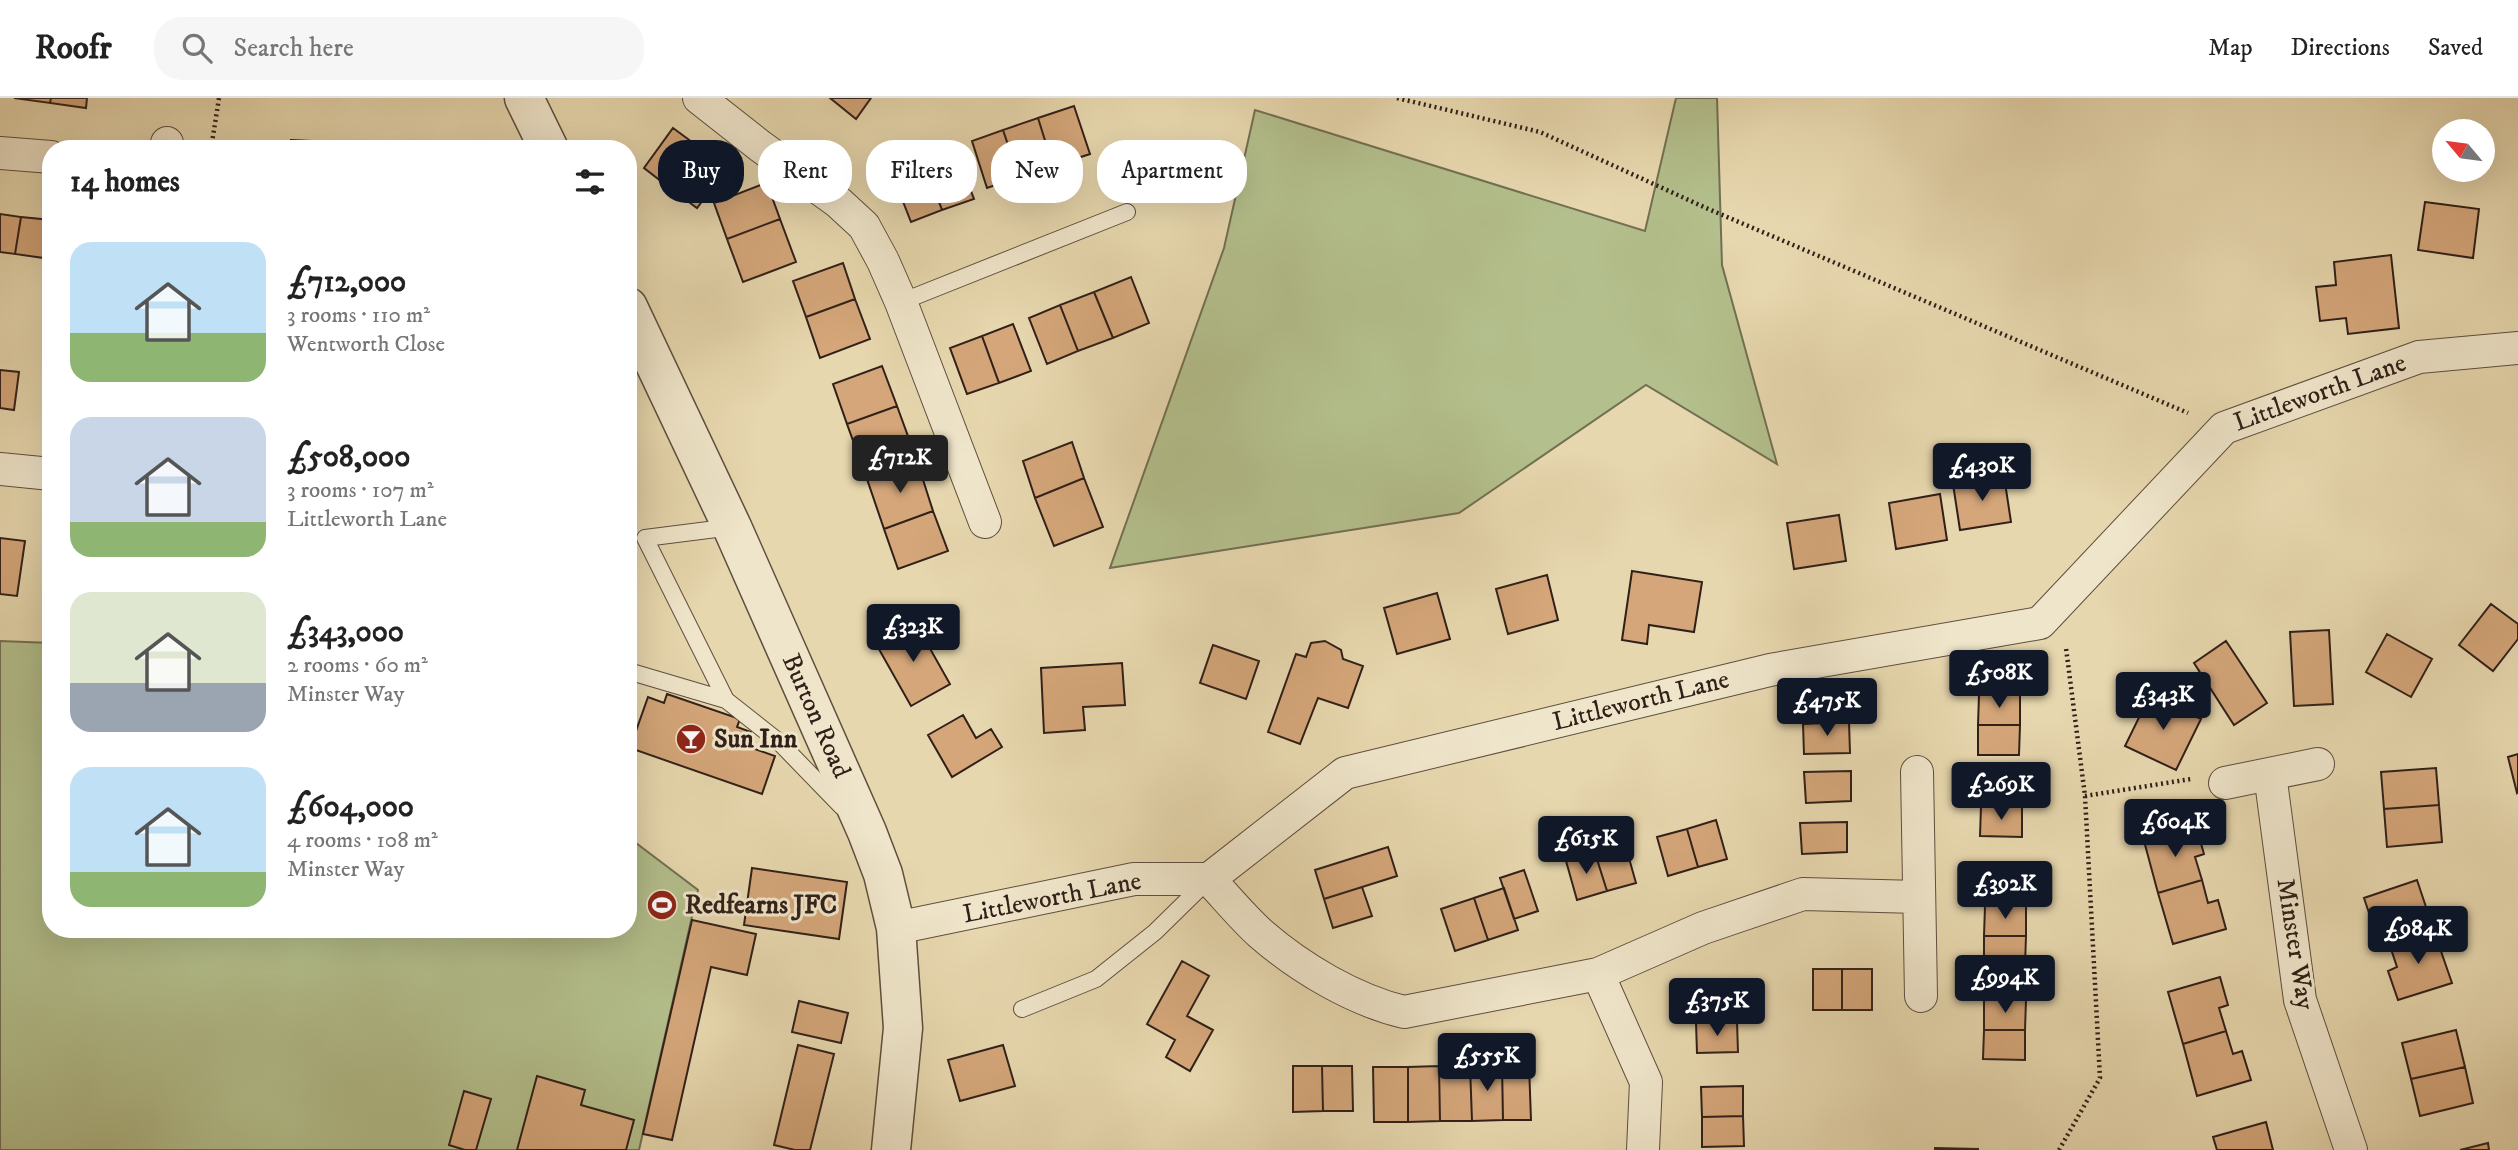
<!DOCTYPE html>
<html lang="en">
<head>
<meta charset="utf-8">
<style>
  body { margin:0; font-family:"IM FELL DW Pica",serif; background:#f6f6f6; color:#222; height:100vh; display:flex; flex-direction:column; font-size:26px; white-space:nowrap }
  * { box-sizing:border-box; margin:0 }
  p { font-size:23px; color:#767676 }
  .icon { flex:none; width:38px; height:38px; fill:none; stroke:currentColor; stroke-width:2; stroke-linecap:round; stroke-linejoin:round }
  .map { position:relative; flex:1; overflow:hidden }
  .sheet { position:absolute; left:42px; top:42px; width:595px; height:798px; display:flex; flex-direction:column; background:#fff; border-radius:28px; box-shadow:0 7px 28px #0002 }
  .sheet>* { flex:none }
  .hud { position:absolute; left:658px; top:42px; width:665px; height:63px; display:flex; gap:14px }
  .needle { width:46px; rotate:299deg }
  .fabs { position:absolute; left:2432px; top:21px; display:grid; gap:14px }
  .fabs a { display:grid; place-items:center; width:63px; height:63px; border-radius:50%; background:#fff; box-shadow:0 7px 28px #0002; font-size:35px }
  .price { position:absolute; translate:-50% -60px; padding:0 16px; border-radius:7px; background:#111827; color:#fff; font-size:23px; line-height:46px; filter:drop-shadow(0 2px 4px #0008) }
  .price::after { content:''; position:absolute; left:50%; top:42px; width:21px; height:16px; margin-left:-10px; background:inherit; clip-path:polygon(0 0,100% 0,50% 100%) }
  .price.current { background:#222; color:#fff }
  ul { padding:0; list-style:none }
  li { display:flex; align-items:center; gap:21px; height:175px; padding:0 28px }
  li span { display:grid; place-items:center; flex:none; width:196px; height:140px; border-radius:21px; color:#555 }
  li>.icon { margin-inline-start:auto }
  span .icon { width:84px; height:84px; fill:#fffc; stroke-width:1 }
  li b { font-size:30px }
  h2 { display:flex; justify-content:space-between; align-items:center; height:84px; padding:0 28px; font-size:30px }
  .chip { padding:0 24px; border-radius:28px; background:#fff; box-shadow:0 7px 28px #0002; font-size:24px; line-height:63px }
  .chip.current { background:#111827; color:#fff }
  header { display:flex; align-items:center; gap:42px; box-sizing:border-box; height:98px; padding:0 35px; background:#fff; border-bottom:2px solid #e0e0e0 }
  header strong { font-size:33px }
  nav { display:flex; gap:38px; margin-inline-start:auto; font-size:24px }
  .search { width:490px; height:63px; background:#f6f6f6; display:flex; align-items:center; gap:18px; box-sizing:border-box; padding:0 24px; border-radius:28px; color:#767676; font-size:26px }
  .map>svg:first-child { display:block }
  .green { fill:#b3bf8c; stroke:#727052; stroke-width:2 }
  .building { fill:#d4a67a; stroke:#312019; stroke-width:2 }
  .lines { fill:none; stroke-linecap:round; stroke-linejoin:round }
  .service-casing { stroke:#5e4e3e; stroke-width:18 }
  .minor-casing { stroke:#5e4e3e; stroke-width:34 }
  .tertiary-casing { stroke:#5e4e3e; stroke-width:41 }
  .path { stroke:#312019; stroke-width:4.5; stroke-dasharray:2 3.5; stroke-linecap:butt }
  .service { stroke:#efe5ca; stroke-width:16 }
  .minor { stroke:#efe5ca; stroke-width:32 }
  .tertiary { stroke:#efe5ca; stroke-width:38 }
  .labels { text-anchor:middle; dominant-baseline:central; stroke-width:6; stroke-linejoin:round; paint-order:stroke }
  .street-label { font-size:26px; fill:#312019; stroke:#efe5ca }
  .poi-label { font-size:26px; font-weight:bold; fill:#312019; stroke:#efe5ca; text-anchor:start }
</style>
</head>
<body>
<header>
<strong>Roofr</strong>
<div class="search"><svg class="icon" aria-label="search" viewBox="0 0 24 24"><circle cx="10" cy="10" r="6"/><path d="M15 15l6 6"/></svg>Search here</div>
<nav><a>Map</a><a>Directions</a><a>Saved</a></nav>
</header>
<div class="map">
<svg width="2518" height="1052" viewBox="0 0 2518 1052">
  <rect width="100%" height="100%" fill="#e7d7ae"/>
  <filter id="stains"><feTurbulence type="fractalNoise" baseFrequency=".00286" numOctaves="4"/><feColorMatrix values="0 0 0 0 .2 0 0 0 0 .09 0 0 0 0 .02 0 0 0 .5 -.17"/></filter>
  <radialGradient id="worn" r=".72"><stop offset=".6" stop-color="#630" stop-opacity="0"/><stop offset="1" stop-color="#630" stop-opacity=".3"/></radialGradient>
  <!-- green -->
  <path class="green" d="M1676,0H1717L1722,167L1777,366L1646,287L1459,415L1110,470L1224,150L1255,12L1645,133Z
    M0,543L51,545V831H628V739L698,792L639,1052H0Z"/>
  <!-- building -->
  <path class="building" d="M14,0H51L50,5Z
    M51,0H87L86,10L50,5Z
    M830,0H871L856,21Z
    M1074,8L1090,56L1053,68L1038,20Z
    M1038,20L1053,68L1019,79L1003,32Z
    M673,30L700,50L670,90L644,70Z
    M1003,32L1019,79L987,90L972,43Z
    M291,42L374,46V51H291Z
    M700,50L727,70L697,110L670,90Z
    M956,54L974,101L942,112L925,66Z
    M925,66L942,112L911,124L893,78Z
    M763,86L765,92L769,91L780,121L727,141L714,105Z
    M2425,104L2479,111L2473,160L2418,152Z
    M0,116L21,119L15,156L0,154Z
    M21,119L51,122V161L15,156Z
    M780,121L796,164L743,184L727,141Z
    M2391,157L2399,230L2348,236L2346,220L2320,223L2316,189L2336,187L2334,164Z
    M843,165L855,201L806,219L793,183Z
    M1131,179L1149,225L1113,240L1094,194Z
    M1094,194L1113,240L1078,253L1060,207Z
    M855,201L870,241L820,260L806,219Z
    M1060,207L1078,253L1047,266L1029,220Z
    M1013,226L1031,273L999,285L982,238Z
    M982,238L999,285L967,296L950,250Z
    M882,268L897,308L847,326L833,286Z
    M0,272L19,274L14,312L0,310Z
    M897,308L909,341L859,359L847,326Z
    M1072,344L1084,380L1035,400L1023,363Z
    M917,363L933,413L884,431L867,381Z
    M2004,378L2011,424L1960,432L1953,386Z
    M1084,380L1103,429L1054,448L1035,400Z
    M1940,396L1947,442L1896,451L1889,405Z
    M933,413L948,453L898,471L884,431Z
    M1839,417L1846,463L1794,471L1787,425Z
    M0,440L25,443L17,498L0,496Z
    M51,460V496L46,495Z
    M1632,473L1702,484L1694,534L1649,527L1647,546L1622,542Z
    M1547,477L1558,522L1508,536L1496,491Z
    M1437,495L1450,541L1397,556L1384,510Z
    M2491,506L2518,526V541L2493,573L2459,547Z
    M915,524L950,586L911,608L876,546Z
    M2329,532L2333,606L2294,608L2290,534Z
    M2387,536L2432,561L2411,599L2366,574Z
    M1325,543L1341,552L1343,561L1363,568L1348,610L1318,600L1300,646L1268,634L1296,556L1306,559L1311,545Z
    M2226,543L2267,605L2234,627L2194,565Z
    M1213,547L1259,563L1246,601L1200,585Z
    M1122,565L1125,607L1083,609L1085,632L1044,635L1041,570Z
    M667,596L740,621L737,629L751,634L746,648L775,658L762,696L630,650L648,599L664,605Z
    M1979,597H2020V627H1978Z
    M2150,597L2201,621L2176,672L2125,648Z
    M963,617L976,640L991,631L1002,649L952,679L928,637Z
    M1849,624L1850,655L1804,656L1803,626Z
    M1978,627H2020L2019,657H1978Z
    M2518,656V694L2517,695L2508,659Z
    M2436,670L2439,707L2384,711L2381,674Z
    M1851,673V703L1806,705L1804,674Z
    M1982,679H2023L2022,709L1981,708Z
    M2439,707L2442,744L2387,749L2384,711Z
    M1981,708L2022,709V739L1980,738Z
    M1716,722L1727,761L1698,769L1687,731Z
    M1847,724V754L1802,756L1800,725Z
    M2196,728L2204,756L2195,759L2202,782L2158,795L2144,743Z
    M1687,731L1698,769L1668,778L1657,739Z
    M1625,746L1636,785L1607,793L1595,755Z
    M1388,749L1397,778L1324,801L1315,772Z
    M1595,755L1607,793L1577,802L1566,763Z
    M752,770L847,784L839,841L744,827Z
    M1524,772L1538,813L1514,821L1500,780Z
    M2202,782L2208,805L2218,802L2226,831L2173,846L2158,795Z
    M2417,782L2434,833L2390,848L2383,827L2374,830L2364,800Z
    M1362,789L1372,818L1333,830L1324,801Z
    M1504,790L1518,832L1488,842L1474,800Z
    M1474,800L1488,842L1455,853L1441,811Z
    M1985,808H2026V838H1984Z
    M692,822L756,836L747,877L711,869L672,1042L643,1036Z
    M2434,833L2452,885L2398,902L2388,873L2397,869L2390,848Z
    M1984,838H2026L2025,868L1984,867Z
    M1182,863L1209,878L1187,918L1213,932L1190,973L1166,959L1175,942L1147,926Z
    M1813,871H1842V912H1813Z
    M1842,871H1872V912H1842Z
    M2220,879L2228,907L2219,910L2226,933L2183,946L2168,894Z
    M1737,894V924L1696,925L1695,895Z
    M1984,901L2026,902L2025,932H1984Z
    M799,903L848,915L841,945L792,934Z
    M1737,924L1738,954L1697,955L1696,925Z
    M1984,932H2025V962L1983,961Z
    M2456,932L2465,969L2411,981L2402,945Z
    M2226,933L2233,956L2242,953L2251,982L2197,998L2183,946Z
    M798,947L834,956L810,1052H795L774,1047Z
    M1003,947L1015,988L960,1003L948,962Z
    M1502,967L1503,1022L1472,1023L1470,968Z
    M1502,967H1529L1531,1022H1503Z
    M1293,968H1322L1323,1013L1293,1014Z
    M1322,968H1352L1353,1013H1323Z
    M1439,968H1470L1472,1023H1440Z
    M1439,968L1440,1023L1408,1024V969Z
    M1373,969H1408V1024H1374Z
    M2465,969L2473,1005L2420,1018L2411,981Z
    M537,978L585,992L581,1007L634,1022L626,1052H517Z
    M1743,988V1018L1702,1019L1701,989Z
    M464,993L491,1001L476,1052H465L449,1047Z
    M1743,1018L1744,1048L1702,1049V1019Z
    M2266,1024L2273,1052H2217L2213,1039Z
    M2488,1045L2489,1052H2460Z
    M1935,1050L1978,1051V1052H1935Z"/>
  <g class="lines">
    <!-- service casing -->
    <g class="service-casing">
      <path id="service" d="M901,204L1127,114
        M628,573L726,602L778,643L842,709
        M726,602L645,440L732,429
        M1022,911L1096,881L1155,834L1207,783"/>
    </g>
    <!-- minor casing -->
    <g class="minor-casing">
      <path id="minor" d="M699,0L760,48L838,104L864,128L883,163L901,204L985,424
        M167,51V45
        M0,55L51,59
        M0,371L51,376
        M1917,674L1921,898
        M2270,676L2300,902L2351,1052
        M2225,685L2318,666
        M1209,781C1226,799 1243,820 1261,836C1300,870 1354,902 1404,914L1598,876L1703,830L1803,796L1918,799
        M896,830L1134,781H1209L1345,675L1770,572L2040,525L2224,330L2419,259L2518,250
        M1598,876L1646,984L1643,1052"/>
    </g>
    <!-- tertiary casing -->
    <g class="tertiary-casing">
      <path id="tertiary" d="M524,0L549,51
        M628,209L732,429L867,734L883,776L896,830L903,930L891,1052"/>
    </g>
    <!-- path -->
    <path class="path" d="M1397,0L1540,34L1706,110L2188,315
      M211,51L219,0
      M2085,698L2191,681
      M2059,1052L2100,980L2085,698L2066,550"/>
    <!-- service -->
    <use href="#service" class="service"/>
    <!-- minor -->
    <use href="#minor" class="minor"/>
    <!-- tertiary -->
    <use href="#tertiary" class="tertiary"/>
  </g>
  <!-- icons -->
  <defs>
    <g id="bar-disc" transform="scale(1.575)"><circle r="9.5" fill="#8f2418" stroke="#efe5ca"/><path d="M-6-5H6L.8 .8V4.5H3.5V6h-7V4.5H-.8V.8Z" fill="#fff"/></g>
    <g id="stadium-disc" transform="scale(1.575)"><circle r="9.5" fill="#8f2418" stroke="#efe5ca"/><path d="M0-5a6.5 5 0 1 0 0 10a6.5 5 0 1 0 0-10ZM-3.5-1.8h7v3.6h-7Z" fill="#fff"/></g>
  </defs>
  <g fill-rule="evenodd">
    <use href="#bar-disc" x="691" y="641"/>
    <use href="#stadium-disc" x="662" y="807"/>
  </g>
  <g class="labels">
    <!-- street labels -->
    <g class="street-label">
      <text transform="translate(2320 295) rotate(-20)">Littleworth Lane</text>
      <text transform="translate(1641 603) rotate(-14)">Littleworth Lane</text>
      <text transform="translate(816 618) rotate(66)">Burton Road</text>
      <text transform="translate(1052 800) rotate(-11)">Littleworth Lane</text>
      <text transform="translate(2295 846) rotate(81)">Minster Way</text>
    </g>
    <!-- poi labels -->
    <g class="poi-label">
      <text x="714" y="641">Sun Inn</text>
      <text x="685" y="807">Redfearns JFC</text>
    </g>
  </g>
  <rect width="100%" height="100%" filter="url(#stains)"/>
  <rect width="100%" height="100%" fill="url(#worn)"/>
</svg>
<div class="fabs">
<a><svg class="needle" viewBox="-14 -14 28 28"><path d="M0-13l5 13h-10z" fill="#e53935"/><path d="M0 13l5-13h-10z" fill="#767676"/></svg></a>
</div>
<b class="price current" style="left:900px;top:397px">£712K</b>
<b class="price" style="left:1982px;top:405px">£430K</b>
<b class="price" style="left:913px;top:566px">£323K</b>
<b class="price" style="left:1999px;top:612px">£508K</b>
<b class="price" style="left:2163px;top:634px">£343K</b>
<b class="price" style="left:1827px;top:640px">£475K</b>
<b class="price" style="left:2001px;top:724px">£269K</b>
<b class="price" style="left:2175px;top:761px">£604K</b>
<b class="price" style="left:1586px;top:778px">£615K</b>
<b class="price" style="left:2005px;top:823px">£392K</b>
<b class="price" style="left:2418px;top:868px">£984K</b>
<b class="price" style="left:2005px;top:917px">£994K</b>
<b class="price" style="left:1717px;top:940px">£375K</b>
<b class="price" style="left:1487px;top:995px">£555K</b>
<div class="hud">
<a class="chip current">Buy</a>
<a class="chip">Rent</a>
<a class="chip">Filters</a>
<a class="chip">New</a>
<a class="chip">Apartment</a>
</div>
<section class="sheet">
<h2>14 homes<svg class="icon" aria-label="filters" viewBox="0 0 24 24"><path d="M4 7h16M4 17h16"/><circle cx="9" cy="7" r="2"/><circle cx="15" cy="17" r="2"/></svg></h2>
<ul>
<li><span style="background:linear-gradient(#bfe0f5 65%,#8fb573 0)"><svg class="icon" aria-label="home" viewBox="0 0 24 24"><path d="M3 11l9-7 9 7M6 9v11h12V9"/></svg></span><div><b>£712,000</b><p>3 rooms · 110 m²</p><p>Wentworth Close</p></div></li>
<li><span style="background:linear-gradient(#c9d6e8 75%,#8fb573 0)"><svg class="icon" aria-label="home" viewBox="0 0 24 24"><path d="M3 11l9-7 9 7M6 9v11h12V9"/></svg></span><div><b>£508,000</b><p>3 rooms · 107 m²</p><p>Littleworth Lane</p></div></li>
<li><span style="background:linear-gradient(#dfe7d0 65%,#9aa5b1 0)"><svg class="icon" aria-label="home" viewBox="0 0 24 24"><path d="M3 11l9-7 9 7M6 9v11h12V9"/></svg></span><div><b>£343,000</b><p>2 rooms · 60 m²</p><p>Minster Way</p></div></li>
<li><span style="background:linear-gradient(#bfe0f5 75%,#8fb573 0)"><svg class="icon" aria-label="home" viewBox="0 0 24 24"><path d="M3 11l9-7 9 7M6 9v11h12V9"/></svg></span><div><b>£604,000</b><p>4 rooms · 108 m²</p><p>Minster Way</p></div></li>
</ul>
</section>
</div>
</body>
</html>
